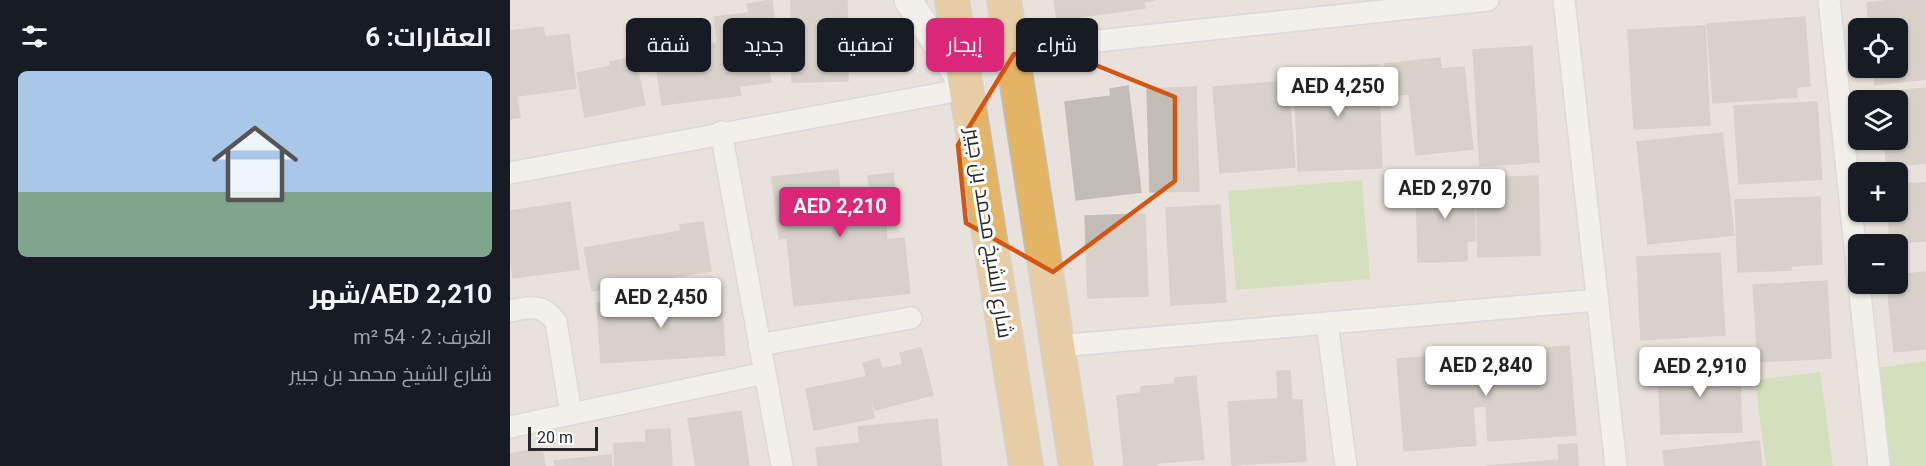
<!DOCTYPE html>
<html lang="ar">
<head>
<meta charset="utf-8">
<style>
  body { margin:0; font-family:Roboto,Cairo,sans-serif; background:#20242c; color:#f1f3f6; direction:rtl; height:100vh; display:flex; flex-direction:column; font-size:22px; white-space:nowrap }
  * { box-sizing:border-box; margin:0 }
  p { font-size:20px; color:#9ea1a6 }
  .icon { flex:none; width:33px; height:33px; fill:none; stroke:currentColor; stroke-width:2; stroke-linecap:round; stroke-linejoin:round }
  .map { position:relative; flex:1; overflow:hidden; direction:ltr }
  .panel { display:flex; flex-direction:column; background:#171b24; width:510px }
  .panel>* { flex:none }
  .guide { position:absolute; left:18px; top:18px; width:570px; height:54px; direction:rtl; display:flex; gap:12px }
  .tools { position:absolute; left:1338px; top:18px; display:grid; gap:12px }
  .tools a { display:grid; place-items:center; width:60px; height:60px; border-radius:9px; background:#171b24; box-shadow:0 2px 4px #0004; font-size:30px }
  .scale { position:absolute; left:18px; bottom:15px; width:70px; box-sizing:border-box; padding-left:6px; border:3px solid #282828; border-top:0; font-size:16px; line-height:21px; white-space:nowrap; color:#282828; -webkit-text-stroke:4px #fff; paint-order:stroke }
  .price { position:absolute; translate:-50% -51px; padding:0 14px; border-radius:6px; background:#fff; color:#222; font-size:20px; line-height:39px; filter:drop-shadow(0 2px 3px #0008) }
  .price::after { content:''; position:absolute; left:50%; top:36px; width:18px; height:14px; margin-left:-9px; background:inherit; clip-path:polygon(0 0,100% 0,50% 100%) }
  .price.current { background:#db2777; color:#fff }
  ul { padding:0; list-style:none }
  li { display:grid; align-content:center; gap:12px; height:318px; padding:0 18px }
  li+li { border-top:2px solid #363941 }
  li span { display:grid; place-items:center; height:186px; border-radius:9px; color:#555 }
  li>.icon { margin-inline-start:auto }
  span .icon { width:108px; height:108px; fill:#fffc; stroke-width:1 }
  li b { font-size:26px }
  h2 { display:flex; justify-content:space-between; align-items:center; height:72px; padding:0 18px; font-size:26px }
  .chip { padding:0 21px; border-radius:9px; background:#171b24; box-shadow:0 2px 4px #0004; font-size:21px; line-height:54px }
  .chip.current { background:#db2777; color:#fff }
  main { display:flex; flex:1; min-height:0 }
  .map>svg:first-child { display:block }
  .green { fill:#badc9b }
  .building { fill:#c2bcb6; stroke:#c4bdb5; stroke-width:1.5 }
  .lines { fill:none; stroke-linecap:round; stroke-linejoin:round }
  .minor-casing { stroke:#c9ced9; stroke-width:24 }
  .tertiary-casing { stroke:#c9ced9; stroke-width:30 }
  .primary-casing { stroke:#bebebe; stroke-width:36 }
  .minor { stroke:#fff; stroke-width:21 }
  .tertiary { stroke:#fff; stroke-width:27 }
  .primary { stroke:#e4b465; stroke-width:33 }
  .marked { fill:none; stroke:#d5540f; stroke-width:4.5; stroke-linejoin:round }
  .labels { text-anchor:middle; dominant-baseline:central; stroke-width:6; stroke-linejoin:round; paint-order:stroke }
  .street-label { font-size:21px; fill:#282828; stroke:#fff }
</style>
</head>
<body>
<main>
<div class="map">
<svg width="1416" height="466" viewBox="0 0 1416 466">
  <rect width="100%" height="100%" fill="#e9e1db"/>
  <!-- green -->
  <path class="green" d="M852,180L860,279L726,290L718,191Z
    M1416,361V466H1380L1367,368Z
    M1310,372L1323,466H1256L1245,380Z"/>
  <!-- building -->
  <path class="building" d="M262,0L270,62L258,64L261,82L229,86L231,95L152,105L145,56L186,50L185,46L207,43L204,17L239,13L237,4Z
    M281,0H337L338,81L282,82Z
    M544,0H645L634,2L635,8L547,20Z
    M1384,0H1416V79L1365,85L1364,68H1388V28H1359L1357,3Z
    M1295,17L1300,86L1287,87V97L1203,103L1197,24Z
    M1195,26L1200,125L1124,129L1118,30Z
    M33,27L35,37L59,34L66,88L7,96L10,117L0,119V31Z
    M1022,46L1029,162L970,166L963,50Z
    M125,57L135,105L75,117L67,73L101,66L100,62Z
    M930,58L931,69L954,67L963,149L906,155L899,94L879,96L875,64Z
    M868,65L872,168L788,171L784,68Z
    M778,81L785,167L710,173L703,87Z
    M618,86L631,192L566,200L555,102L601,96L600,89Z
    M686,87L689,191L640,192L637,89Z
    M1416,88V163L1377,167L1374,140H1388V100H1369V93Z
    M1307,102L1312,179L1229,184L1224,106Z
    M1212,133L1224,235L1138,244L1127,142Z
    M328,170L330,193L360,190L358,176L383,173L388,223L376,225L377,240L394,238L400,293L284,306L277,238L269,239L262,177Z
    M1028,176L1030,255L968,257L966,178Z
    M964,179L965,241H957V261L908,262L906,181Z
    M1416,183V241L1380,243L1378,212H1388V184Z
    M1310,197L1312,264L1281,266V270L1228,272L1225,200Z
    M60,202L69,269L3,278L0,257V211Z
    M710,205L716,302L661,305L656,208Z
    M635,214L638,296L578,298L575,216Z
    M193,222L201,271L82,291L74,248L171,231L170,225Z
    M1210,253L1215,335L1131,340L1127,257Z
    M1416,272V349L1384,352L1377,284H1388V275Z
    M1317,281L1321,358L1248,362L1243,285Z
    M211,295L215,355L91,363L87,303Z
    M1059,346L1066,435L978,441L976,406L963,407L966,445L894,451L887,359Z
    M411,348L423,395L365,410L353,363L369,359L372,369L393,364L390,353Z
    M1229,361L1232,432L1151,434L1148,364Z
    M767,371H780L782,400H792L796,461L722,465L718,402L768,399Z
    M686,376L694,459L647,463V466H614L607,396L631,393V387L665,384V378Z
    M356,377L364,418L304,430L296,389Z
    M231,411L239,466H186L178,419Z
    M427,419L432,466H308L306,448L350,443L348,427Z
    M160,429L162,466H105L104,444L136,442V430Z
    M1249,441L1252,466H1155L1153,451Z
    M1067,444L1068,466H977L1049,460L1048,445Z
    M32,448L35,466H0V454Z
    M101,455L102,466H45L44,461Z"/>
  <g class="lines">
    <!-- minor casing -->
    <g class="minor-casing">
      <path id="minor" d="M1054,0L1106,466
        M1319,0L1348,275
        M501,50L978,0
        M211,132L272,466
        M0,173L456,89
        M1349,284L1369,466
        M0,311C20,307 33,303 46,322L61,414
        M817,323L836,466
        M249,345L401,318
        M547,346L1088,300
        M0,427L255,373"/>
    </g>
    <!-- tertiary casing -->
    <g class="tertiary-casing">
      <path id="tertiary" d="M398,0L453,84"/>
    </g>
    <!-- primary casing -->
    <g class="primary-casing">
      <path id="primary" d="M442,0L516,466
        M494,0L566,466"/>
    </g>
    <!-- minor -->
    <use href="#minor" class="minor"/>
    <!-- tertiary -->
    <use href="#tertiary" class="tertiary"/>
    <!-- primary -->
    <use href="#primary" class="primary"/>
  </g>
  <!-- marked area -->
  <path d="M0 0H1416V466H0ZM504,54L563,56L665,97V181L543,272L456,223L448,145Z" fill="#e9e1db" fill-opacity=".55" fill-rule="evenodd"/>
  <path class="marked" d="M504,54L563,56L665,97V181L543,272L456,223L448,145Z"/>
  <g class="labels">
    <!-- street labels -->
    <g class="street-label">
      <text transform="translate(479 233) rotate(81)">شارع الشيخ محمد بن جبير</text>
    </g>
  </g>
</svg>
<div class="tools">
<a><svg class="icon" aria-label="locate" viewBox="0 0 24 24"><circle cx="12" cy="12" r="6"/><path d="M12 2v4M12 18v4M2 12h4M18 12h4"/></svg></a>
<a><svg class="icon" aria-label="layers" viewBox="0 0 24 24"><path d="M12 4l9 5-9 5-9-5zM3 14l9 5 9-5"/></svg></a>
<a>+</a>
<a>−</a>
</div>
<div class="scale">20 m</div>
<b class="price" style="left:828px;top:118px">AED 4,250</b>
<b class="price" style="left:935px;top:220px">AED 2,970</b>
<b class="price current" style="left:330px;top:238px">AED 2,210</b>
<b class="price" style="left:151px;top:329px">AED 2,450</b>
<b class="price" style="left:976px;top:397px">AED 2,840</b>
<b class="price" style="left:1190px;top:398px">AED 2,910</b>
<div class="guide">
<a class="chip">شراء</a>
<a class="chip current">إيجار</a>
<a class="chip">تصفية</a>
<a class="chip">جديد</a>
<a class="chip">شقة</a>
</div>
</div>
<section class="panel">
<h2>العقارات: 6<svg class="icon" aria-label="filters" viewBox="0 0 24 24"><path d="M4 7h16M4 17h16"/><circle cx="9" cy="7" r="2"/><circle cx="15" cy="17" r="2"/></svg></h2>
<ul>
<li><span style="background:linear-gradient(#a9c7e8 65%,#7fa58c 0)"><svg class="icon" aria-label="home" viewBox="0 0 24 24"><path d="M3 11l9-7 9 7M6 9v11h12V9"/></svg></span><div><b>AED 2,210/شهر</b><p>الغرف: 2 · 54 m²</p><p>شارع الشيخ محمد بن جبير</p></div></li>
</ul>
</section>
</main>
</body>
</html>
